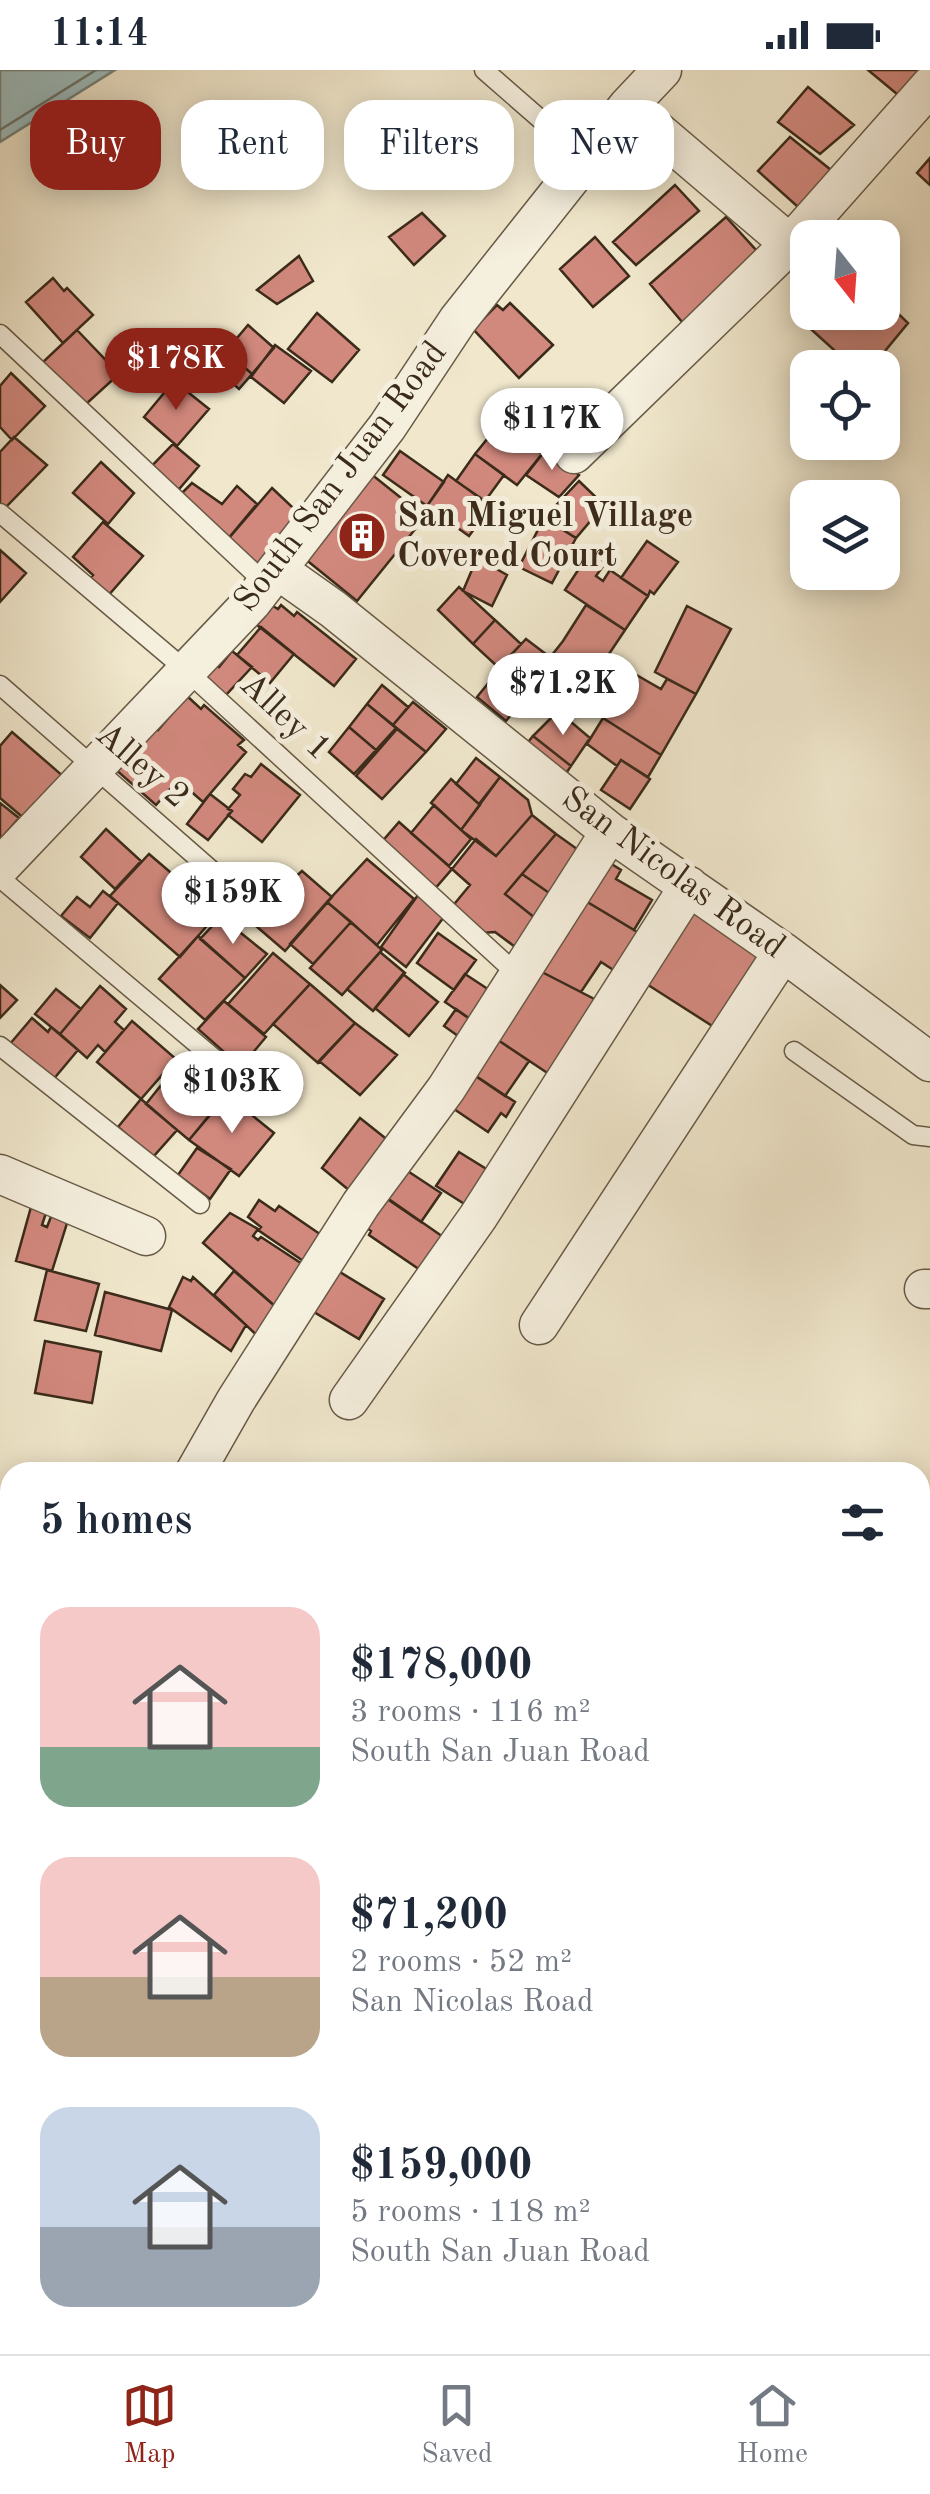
<!DOCTYPE html>
<html lang="en">
<head>
<meta charset="utf-8">
<style>
  body { margin:0; font-family:"Old Standard TT",serif; background:#f2f2f3; color:#1f2937; height:100vh; display:flex; flex-direction:column; font-size:38px; white-space:nowrap }
  * { box-sizing:border-box; margin:0 }
  p { font-size:32px; color:#747a83 }
  .icon { flex:none; width:55px; height:55px; fill:none; stroke:currentColor; stroke-width:2; stroke-linecap:round; stroke-linejoin:round }
  .map { position:relative; flex:1; overflow:hidden }
  .drawer { position:absolute; left:0px; top:1392px; width:930px; height:892px; display:flex; flex-direction:column; background:#fff; border-radius:30px 30px 0 0; box-shadow:0 5px 25px #0003 }
  .drawer>* { flex:none }
  .top-card { position:absolute; left:30px; top:30px; width:870px; height:90px; display:flex; gap:20px }
  .needle { width:65px; rotate:163deg }
  .buttons { position:absolute; left:790px; top:150px; display:grid; gap:20px }
  .buttons a { display:grid; place-items:center; width:110px; height:110px; border-radius:20px; background:#fff; box-shadow:0 5px 25px #0003; font-size:50px }
  .price { position:absolute; translate:-50% -85px; padding:0 22px; border-radius:35px; background:#fff; color:#222; font-size:32px; line-height:65px; filter:drop-shadow(0 2px 5px #0008) }
  .price::after { content:''; position:absolute; left:50%; top:60px; width:30px; height:22px; margin-left:-15px; background:inherit; clip-path:polygon(0 0,100% 0,50% 100%) }
  .price.active { background:#8f2418; color:#fff }
  ul { padding:0; list-style:none }
  li { display:flex; align-items:center; gap:30px; height:250px; padding:0 40px }
  li span { display:grid; place-items:center; flex:none; width:280px; height:200px; border-radius:30px; color:#555 }
  li>.icon { margin-inline-start:auto }
  span .icon { width:120px; height:120px; fill:#fffc; stroke-width:1 }
  li b { font-size:42px }
  h2 { display:flex; justify-content:space-between; align-items:center; height:120px; padding:0 40px; font-size:42px }
  .pill { padding:0 35px; border-radius:30px; background:#fff; box-shadow:0 5px 25px #0003; font-size:35px; line-height:90px }
  .pill.active { background:#8f2418; color:#fff }
  .status { display:flex; justify-content:space-between; align-items:center; height:70px; padding:0 50px; background:#fff; direction:ltr }
  .status svg { height:28px; fill:currentColor }
  .tabs { display:flex; justify-content:space-around; align-items:center; height:140px; border-top:2px solid #e0e1e3; background:#fff; font-size:28px; color:#747a83 }
  .tabs a { display:grid; justify-items:center; gap:5px }
  .tabs .active { color:#8f2418 }
  .map>svg:first-child { display:block }
  .water { fill:#9dbebf; stroke:#76837d; stroke-width:2.5 }
  .lines { fill:none; stroke-linecap:round; stroke-linejoin:round }
  .shore { stroke:#6c746c; stroke-width:2.5 }
  .building { fill:#d1887d; stroke:#3b2b1a; stroke-width:2.5 }
  .lane-casing { stroke:#685a46; stroke-width:21 }
  .street-casing { stroke:#685a46; stroke-width:41 }
  .lane { stroke:#f5efde; stroke-width:18 }
  .street { stroke:#f5efde; stroke-width:38 }
  .labels { text-anchor:middle; dominant-baseline:central; stroke-width:10; stroke-linejoin:round; paint-order:stroke }
  .street-label { font-size:35px; fill:#3b2b1a; stroke:#f5efde }
  .poi-label { font-size:35px; font-weight:bold; fill:#3b2b1a; stroke:#f5efde; text-anchor:start }
</style>
</head>
<body>
<div class="status"><b>11:14</b><svg viewBox="0 0 49 12"><path d="M0 12V9h3v3zM5 12V6h3v6zM10 12V3h3v9zM15 12V0h3v12zM26 1h20v11H26zM47 4h2v5h-2z"/></svg></div>
<div class="map">
<svg width="930" height="2284" viewBox="0 0 930 2284">
  <rect width="100%" height="100%" fill="#f0e7cc"/>
  <filter id="stains"><feTurbulence type="fractalNoise" baseFrequency=".002" numOctaves="4"/><feColorMatrix values="0 0 0 0 .2 0 0 0 0 .09 0 0 0 0 .02 0 0 0 .5 -.17"/></filter>
  <radialGradient id="worn" r=".72"><stop offset=".6" stop-color="#630" stop-opacity="0"/><stop offset="1" stop-color="#630" stop-opacity=".3"/></radialGradient>
  <!-- water -->
  <path class="water" d="M0,0H115L0,72Z"/>
  <g class="lines">
    <!-- shore -->
    <path class="shore" d="M0,60L96,0"/>
  </g>
  <!-- building -->
  <path class="building" d="M868,0H928L903,29Z
    M808,17L854,55L820,84L778,52Z
    M790,67L831,100L798,137L758,101Z
    M930,88V115L917,103Z
    M675,115L699,141L636,195L613,172Z
    M422,143L445,166L414,195L389,167Z
    M726,147L767,192L688,259L650,214Z
    M595,167L629,206L593,237L560,199Z
    M299,186L313,211L277,234L257,220Z
    M53,208L64,221L67,218L93,245L63,273L26,232Z
    M808,228V242H882V228L908,253L871,298H854L793,243Z
    M510,233L553,275L519,308L473,259L497,235L503,240Z
    M317,243L359,280L332,312L288,279Z
    M248,255L274,278L252,304L226,281Z
    M77,260L119,304L85,335L43,292Z
    M275,275L311,301L284,333L251,307Z
    M133,276L157,296L134,319L113,297Z
    M223,278L252,304L239,319L210,293Z
    M11,303L45,336L12,370L0,357V316Z
    M174,311L209,339L177,376L144,347Z
    M501,352L542,384L517,415L475,384Z
    M14,367L47,395L3,440L0,438V382Z
    M173,374L199,396L174,425L147,401Z
    M547,378L579,405L559,427L526,405Z
    M400,381L444,412L427,436L383,405Z
    M475,384L504,405L485,431L456,411Z
    M101,392L134,423L108,454L73,423Z
    M366,400L425,447L357,531L299,484Z
    M448,405L491,436L469,466L427,436Z
    M579,411L604,435L576,468L544,448Z
    M192,413L222,434L237,416L257,434L227,470L180,425Z
    M272,418L309,453L265,503L229,468Z
    M544,448L576,468L552,513L519,497Z
    M103,452L143,486L107,527L88,510L93,505L73,487Z
    M647,471L678,492L654,524L650,521L648,526L621,508Z
    M0,480L26,503L0,532Z
    M590,482L606,492L596,506L603,511L610,500L648,526L625,560L565,520Z
    M477,488L507,505L492,536L463,521Z
    M459,517L495,550L473,574L438,540Z
    M281,535L294,546L297,542L356,589L334,616L257,555L273,536L278,539Z
    M586,535L625,560L601,596L552,647L522,623L563,571Z
    M687,536L731,559L696,624L655,602Z
    M495,550L521,574L499,598L473,574Z
    M261,557L294,584L270,613L237,585Z
    M526,569L551,588L522,623L498,599Z
    M232,581L252,597L225,626L202,607L214,594L219,597Z
    M633,603L661,619L667,609L696,624L661,685L603,648Z
    M490,611L519,635L506,651L477,627Z
    M382,615L408,637L393,655L367,634Z
    M187,626L201,639L204,635L244,670L238,675L246,682L203,732L178,710L156,735L115,699L154,655L158,660Z
    M413,632L446,659L426,682L393,655Z
    M367,634L396,658L376,680L349,657Z
    M558,641L590,668L571,696L533,666Z
    M603,648L661,685L648,707L621,690L617,696L587,674Z
    M349,657L376,680L354,704L329,682Z
    M397,659L426,682L382,729L356,706Z
    M12,662L64,707L26,750L0,728V676Z
    M533,666L571,696L563,708L524,677Z
    M476,688L500,707L479,734L456,714Z
    M621,690L650,709L630,739L601,720Z
    M261,694L300,725L262,772L228,745L232,741L228,739L240,725L233,719L245,704L251,707Z
    M500,707L528,730L532,745L496,786L461,760Z
    M451,709L480,735L461,760L431,733Z
    M210,724L232,741L208,770L187,754Z
    M0,733L19,748L0,770Z
    M434,735L471,769L449,796L411,763Z
    M532,745L556,764L505,824L540,852L518,879L495,862L481,863L451,838L470,815L452,799L476,769L496,786Z
    M399,752L452,799L433,821L380,774Z
    M106,759L141,791L115,819L81,787Z
    M556,764L584,784L555,827L522,804Z
    M149,784L218,843L180,887L110,826Z
    M367,789L414,829L377,875L327,832Z
    M610,793L621,800L616,809L652,830L634,860L579,827Z
    M302,801L332,827L285,881L241,843L278,803L289,813Z
    M522,804L555,827L540,852L505,824Z
    M103,821L118,833L90,868L61,846L77,827L90,837Z
    M418,825L444,847L406,897L381,877Z
    M579,827L639,863L615,901L601,892L581,922L536,899Z
    M327,832L351,852L313,894L290,874Z
    M694,840L765,887L717,959L645,913Z
    M221,847L267,884L245,908L200,869Z
    M351,852L382,880L342,925L310,898Z
    M438,863L476,890L454,920L417,893Z
    M198,866L245,908L205,950L159,909Z
    M380,882L405,903L373,941L347,919Z
    M273,883L310,914L264,964L228,934Z
    M536,899L602,933L555,1008L492,966Z
    M403,904L438,932L409,966L375,938Z
    M465,904L503,929L483,958L445,932Z
    M310,914L355,953L318,993L273,954Z
    M0,915L17,930L0,948Z
    M100,916L126,939L115,952L124,960L105,982L98,975L87,988L60,964Z
    M56,919L81,939L60,964L35,944Z
    M224,931L266,967L241,997L198,959Z
    M456,939L483,958L472,976L444,956Z
    M32,948L48,962L51,957L78,980L52,1011L9,975Z
    M132,951L176,989L141,1029L97,992Z
    M355,953L397,985L360,1025L319,991Z
    M492,966L529,991L505,1026L468,1001Z
    M183,999L221,1031L189,1070L146,1034L166,1009L171,1013Z
    M467,1000L515,1032L506,1047L501,1043L488,1062L445,1033Z
    M227,1025L274,1063L239,1106L189,1070Z
    M141,1029L177,1060L153,1087L118,1057Z
    M360,1048L399,1079L361,1130L322,1098Z
    M197,1078L231,1099L210,1129L178,1105Z
    M459,1082L496,1105L474,1140L436,1116Z
    M400,1096L441,1123L421,1152L380,1124Z
    M380,1123L449,1171L426,1204L369,1165L371,1161L359,1152Z
    M259,1130L275,1141L279,1136L330,1171L312,1197L258,1160L261,1157L248,1147Z
    M31,1137L46,1143L42,1155L47,1157L52,1144L68,1150L52,1201L16,1191Z
    M230,1143L258,1159L253,1166L258,1170L261,1167L313,1201L284,1244L203,1173Z
    M330,1196L384,1229L359,1269L304,1236Z
    M47,1200L99,1214L86,1261L35,1250Z
    M234,1201L284,1244L265,1273L214,1225Z
    M183,1207L191,1211L193,1207L246,1255L231,1281L169,1237Z
    M105,1222L172,1240L161,1281L95,1265Z
    M45,1271L101,1282L92,1333L35,1323Z
    M920,1884L930,1889V1932L920,1957Z
    M776,2275H803L799,2284H788Z"/>
  <g class="lines">
    <!-- lane casing -->
    <g class="lane-casing">
      <path id="lane" d="M484,0L586,89
        M0,264L266,514
        M0,443L188,602L520,907
        M0,615L241,826
        M0,808L267,1033
        M0,976L200,1134
        M794,981L913,1065L930,1067"/>
    </g>
    <!-- street casing -->
    <g class="street-casing">
      <path id="street" d="M628,36L790,174
        M574,384L790,174L930,16
        M278,500L333,539L610,762L783,882L930,992
        M0,797L252,532L387,357L458,250L628,36L662,0
        M0,1104L146,1166
        M924,1219H930
        M539,1255L783,882
        M349,1330L478,1147L689,816
        M195,1402L236,1330L361,1134L446,1019L610,762
        M920,1868L930,1873
        M0,1918L10,1920
        M920,2146L930,2132
        M137,2284L141,2275
        M818,2284L825,2275"/>
    </g>
    <!-- lane -->
    <use href="#lane" class="lane"/>
    <!-- street -->
    <use href="#street" class="street"/>
  </g>
  <!-- icons -->
  <defs>
    <g id="building-disc" transform="scale(2.5)"><circle r="9.5" fill="#8f2418" stroke="#f5efde"/><path d="M-4-6H4V6H1V3H-1V6H-4ZM-2.5-4.3h1.7v1.8h-1.7ZM.8-4.3h1.7v1.8H.8ZM-2.5-1h1.7V.8h-1.7ZM.8-1h1.7V.8H.8Z" fill="#fff"/></g>
  </defs>
  <g fill-rule="evenodd">
    <use href="#building-disc" x="362" y="466"/>
  </g>
  <g class="labels">
    <!-- street labels -->
    <g class="street-label">
      <text transform="translate(341 407) rotate(-53)">South San Juan Road</text>
      <text transform="translate(285 647) rotate(43)">Alley 1</text>
      <text transform="translate(142 696) rotate(41)">Alley 2</text>
      <text transform="translate(673 803) rotate(36)">San Nicolas Road</text>
    </g>
    <!-- poi labels -->
    <g class="poi-label">
      <text x="397" y="446">San Miguel Village<tspan x="397" dy="40">Covered Court</tspan></text>
    </g>
  </g>
  <rect width="100%" height="100%" filter="url(#stains)"/>
  <rect width="100%" height="100%" fill="url(#worn)"/>
</svg>
<div class="buttons">
<a><svg class="needle" viewBox="-14 -14 28 28"><path d="M0-13l5 13h-10z" fill="#e53935"/><path d="M0 13l5-13h-10z" fill="#747a83"/></svg></a>
<a><svg class="icon" aria-label="locate" viewBox="0 0 24 24"><circle cx="12" cy="12" r="6"/><path d="M12 2v4M12 18v4M2 12h4M18 12h4"/></svg></a>
<a><svg class="icon" aria-label="layers" viewBox="0 0 24 24"><path d="M12 4l9 5-9 5-9-5zM3 14l9 5 9-5"/></svg></a>
</div>
<b class="price active" style="left:176px;top:343px">$178K</b>
<b class="price" style="left:552px;top:403px">$117K</b>
<b class="price" style="left:563px;top:668px">$71.2K</b>
<b class="price" style="left:233px;top:877px">$159K</b>
<b class="price" style="left:232px;top:1066px">$103K</b>
<div class="top-card">
<a class="pill active">Buy</a>
<a class="pill">Rent</a>
<a class="pill">Filters</a>
<a class="pill">New</a>
</div>
<section class="drawer">
<h2>5 homes<svg class="icon" aria-label="filters" viewBox="0 0 24 24"><path d="M4 7h16M4 17h16"/><circle cx="9" cy="7" r="2"/><circle cx="15" cy="17" r="2"/></svg></h2>
<ul>
<li><span style="background:linear-gradient(#f6c9c9 70%,#7fa58c 0)"><svg class="icon" aria-label="home" viewBox="0 0 24 24"><path d="M3 11l9-7 9 7M6 9v11h12V9"/></svg></span><div><b>$178,000</b><p>3 rooms · 116 m²</p><p>South San Juan Road</p></div></li>
<li><span style="background:linear-gradient(#f6c9c9 60%,#b9a48a 0)"><svg class="icon" aria-label="home" viewBox="0 0 24 24"><path d="M3 11l9-7 9 7M6 9v11h12V9"/></svg></span><div><b>$71,200</b><p>2 rooms · 52 m²</p><p>San Nicolas Road</p></div></li>
<li><span style="background:linear-gradient(#c9d6e8 60%,#9aa5b1 0)"><svg class="icon" aria-label="home" viewBox="0 0 24 24"><path d="M3 11l9-7 9 7M6 9v11h12V9"/></svg></span><div><b>$159,000</b><p>5 rooms · 118 m²</p><p>South San Juan Road</p></div></li>
</ul>
</section>
</div>
<nav class="tabs">
<a class="active"><svg class="icon" aria-label="map" viewBox="0 0 24 24"><path d="M3 6l6-2 6 2 6-2v14l-6 2-6-2-6 2zM9 4v14M15 6v14"/></svg>Map</a>
<a><svg class="icon" aria-label="saved" viewBox="0 0 24 24"><path d="M7 4h10v16l-5-4-5 4z"/></svg>Saved</a>
<a><svg class="icon" aria-label="home" viewBox="0 0 24 24"><path d="M3 11l9-7 9 7M6 9v11h12V9"/></svg>Home</a>
</nav>
</body>
</html>
